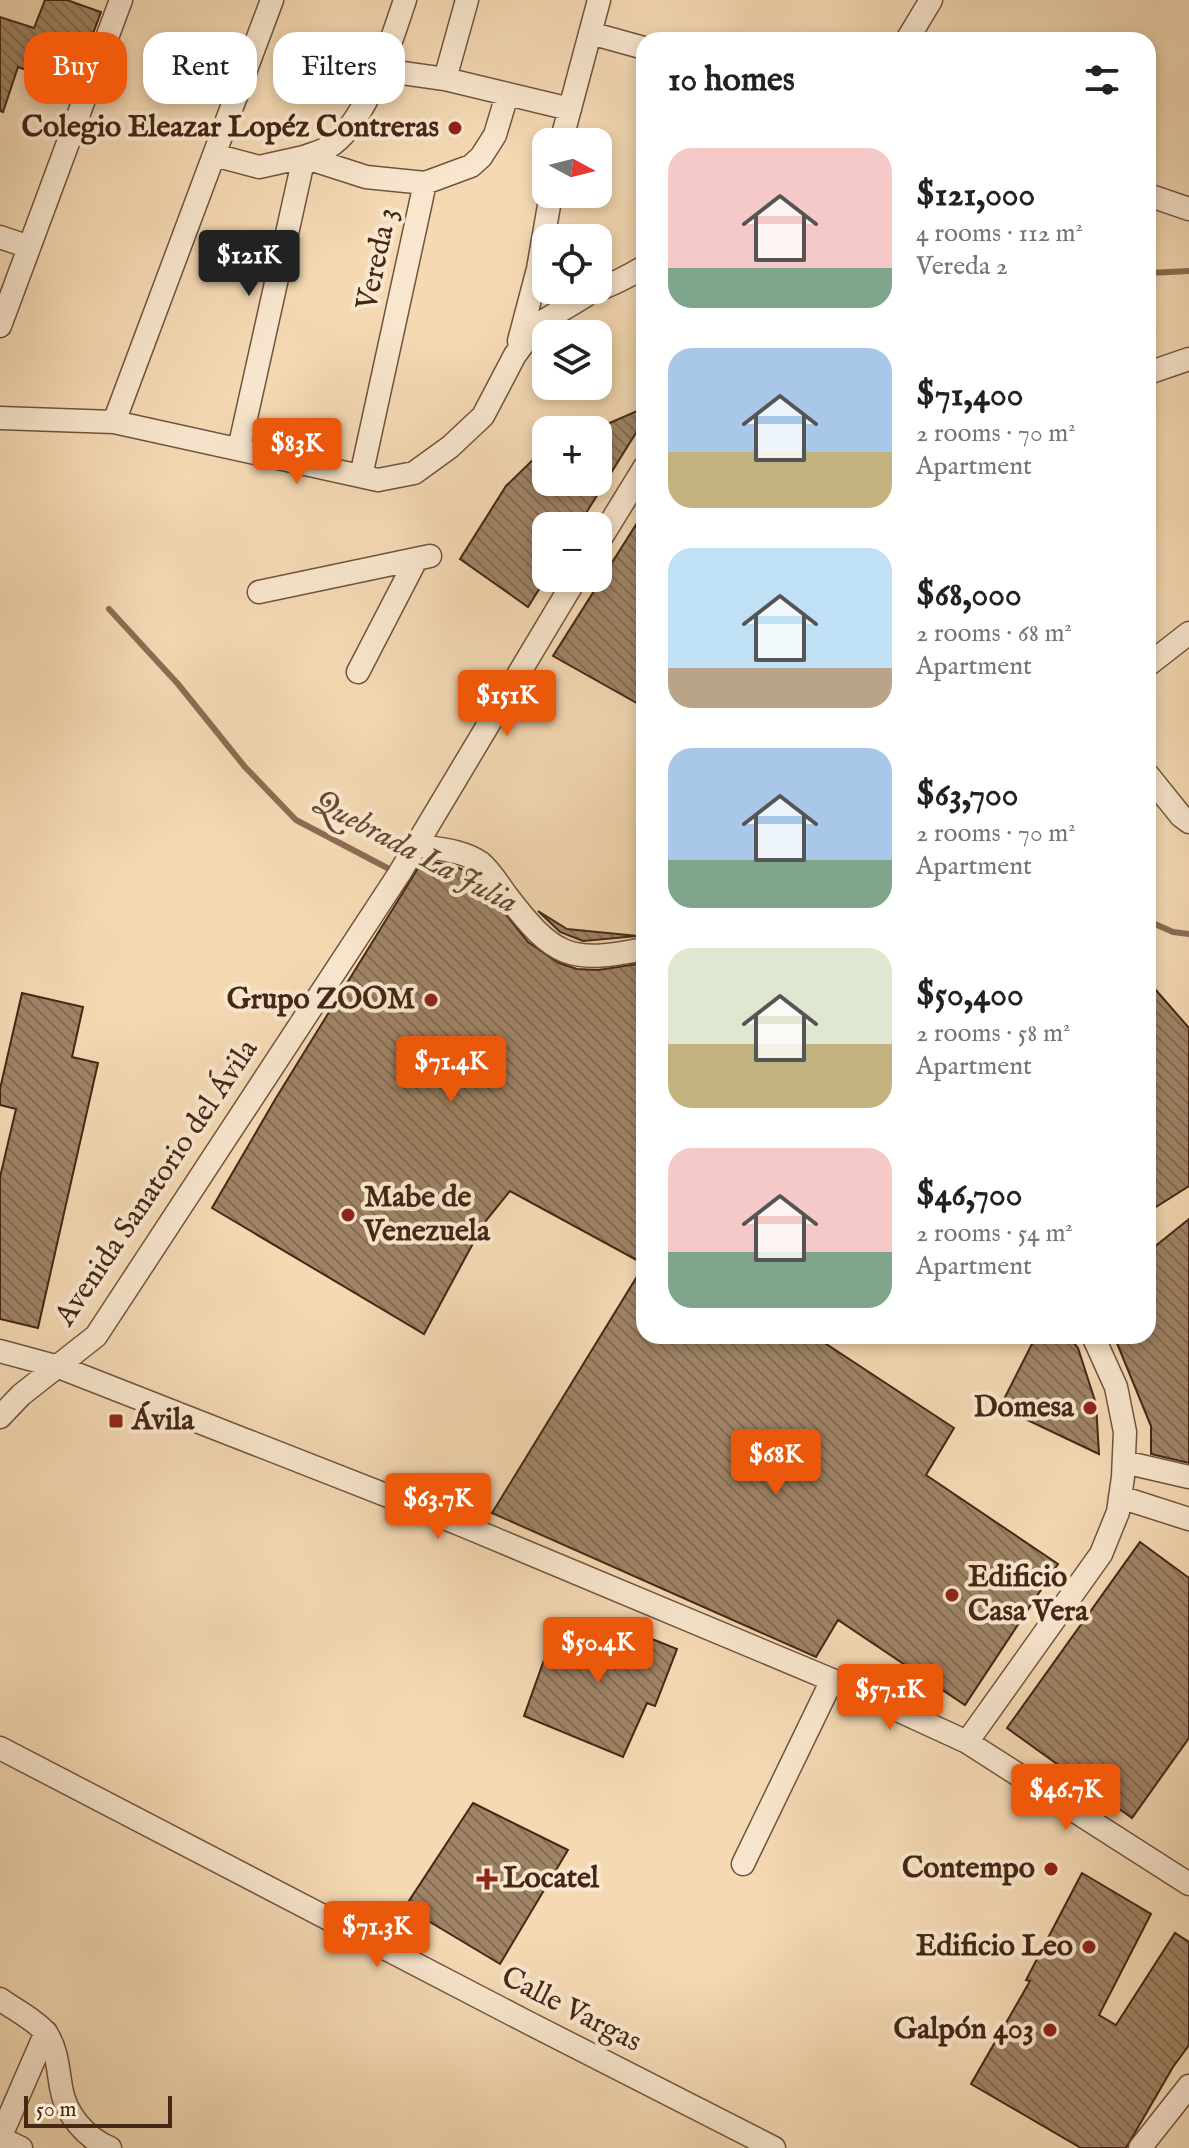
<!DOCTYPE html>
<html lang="en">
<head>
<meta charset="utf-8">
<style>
  body { margin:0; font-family:"IM FELL English",serif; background:#f6f6f6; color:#222; height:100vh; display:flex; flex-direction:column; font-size:30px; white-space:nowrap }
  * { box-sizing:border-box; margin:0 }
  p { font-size:26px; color:#767676 }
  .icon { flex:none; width:44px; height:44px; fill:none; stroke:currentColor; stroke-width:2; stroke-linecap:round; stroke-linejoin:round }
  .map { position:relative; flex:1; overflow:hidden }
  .details { position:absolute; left:636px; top:32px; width:520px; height:1312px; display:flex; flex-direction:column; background:#fff; border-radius:24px; box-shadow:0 4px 12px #0003 }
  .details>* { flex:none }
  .hud { position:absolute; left:24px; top:32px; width:492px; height:72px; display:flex; gap:16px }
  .needle { width:52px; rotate:97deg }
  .tools { position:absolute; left:532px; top:128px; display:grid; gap:16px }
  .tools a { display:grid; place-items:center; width:80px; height:80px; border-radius:16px; background:#fff; box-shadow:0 4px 12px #0003; font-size:40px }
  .scale { position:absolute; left:24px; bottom:20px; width:148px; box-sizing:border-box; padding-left:8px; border:4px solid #442715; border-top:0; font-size:22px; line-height:28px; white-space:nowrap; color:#442715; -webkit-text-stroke:6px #f8e6ce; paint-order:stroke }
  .price { position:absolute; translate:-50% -68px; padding:0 18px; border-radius:8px; background:#ea580c; color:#fff; font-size:26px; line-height:52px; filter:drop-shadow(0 2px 4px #0008) }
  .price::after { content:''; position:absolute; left:50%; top:48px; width:24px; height:18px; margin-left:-12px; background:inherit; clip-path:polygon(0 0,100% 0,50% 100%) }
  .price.current { background:#222; color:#fff }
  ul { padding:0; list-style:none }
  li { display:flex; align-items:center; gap:24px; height:200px; padding:0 32px }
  li span { display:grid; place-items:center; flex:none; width:224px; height:160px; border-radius:24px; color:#555 }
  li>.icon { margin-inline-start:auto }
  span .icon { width:96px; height:96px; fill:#fffc; stroke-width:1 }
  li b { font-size:34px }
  h2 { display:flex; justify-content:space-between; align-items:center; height:96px; padding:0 32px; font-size:34px }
  .tag { padding:0 28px; border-radius:24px; background:#fff; box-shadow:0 4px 12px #0003; font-size:28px; line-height:72px }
  .tag.current { background:#ea580c; color:#fff }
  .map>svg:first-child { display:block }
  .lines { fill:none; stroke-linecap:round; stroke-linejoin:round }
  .stream { stroke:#8a6d53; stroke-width:6 }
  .building { fill:url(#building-back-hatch); stroke:#442715; stroke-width:2 }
  .minor-casing { stroke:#70543c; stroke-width:25 }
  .minor { stroke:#f8e6ce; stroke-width:22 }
  .poi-dot { fill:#8f2418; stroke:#f8e6ce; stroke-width:3 }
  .labels { text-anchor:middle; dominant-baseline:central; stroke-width:8; stroke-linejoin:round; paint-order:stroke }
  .poi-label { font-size:30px; font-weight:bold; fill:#442715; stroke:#f8e6ce; text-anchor:end }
  .street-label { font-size:30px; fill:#442715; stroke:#f8e6ce }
  .water-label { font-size:32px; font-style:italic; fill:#674a34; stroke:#f8e6ce }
</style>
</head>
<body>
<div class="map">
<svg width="1189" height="2148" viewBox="0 0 1189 2148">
  <defs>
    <pattern id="building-back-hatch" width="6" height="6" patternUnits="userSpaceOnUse" patternTransform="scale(2)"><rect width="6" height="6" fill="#a08467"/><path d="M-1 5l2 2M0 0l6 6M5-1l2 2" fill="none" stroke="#846c54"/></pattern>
  </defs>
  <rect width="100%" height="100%" fill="#f4d9b3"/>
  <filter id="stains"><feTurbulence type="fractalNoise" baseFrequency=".0025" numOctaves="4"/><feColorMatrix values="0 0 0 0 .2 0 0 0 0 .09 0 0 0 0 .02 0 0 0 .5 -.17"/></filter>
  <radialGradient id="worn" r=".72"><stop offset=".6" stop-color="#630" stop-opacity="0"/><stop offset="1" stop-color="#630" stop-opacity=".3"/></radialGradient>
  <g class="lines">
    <!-- stream -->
    <path class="stream" d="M1148,273L1189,271
      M109,609L178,684L245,767L296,820L393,871
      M1148,921L1173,932L1189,934"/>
  </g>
  <!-- building -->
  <path class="building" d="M45,0H67L101,12L73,87L18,67L3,112L0,111V17L34,28Z
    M644,408V420L578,526H546V578L528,607L460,559L506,486L546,447V482H598V428Z
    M644,512V707L553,656Z
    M423,860L454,866L473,874L528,942L559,963L577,969L598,970L644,963V1264L510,1191L484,1223L424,1334L212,1208L276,1098Z
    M538,911L567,929L638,936L583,941L560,932Z
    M1148,981L1189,1028V1186L1148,1212Z
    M22,993L83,1007L72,1057L98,1063L38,1328L0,1319V1177L16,1109L0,1105V1089Z
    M1189,1219V1463L1151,1454V1426L1114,1336H1148V1252Z
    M644,1265V1336H814L954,1428L926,1475L1058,1564L965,1705L838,1620L816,1657L492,1513Z
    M1036,1336H1068L1078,1348L1096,1404L1099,1454L1000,1407Z
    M1140,1542L1189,1578V1738L1132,1818L1007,1728Z
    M559,1618L629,1646L635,1632L677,1649L655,1706L647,1703L623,1757L524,1716Z
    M473,1803L568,1850L500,1964L405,1907Z
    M1082,1873L1151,1914L1099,2015L1116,2025L1175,1933L1189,1942V2045L1173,2067L1126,2148H1081L971,2084L1030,1981L1026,1980Z"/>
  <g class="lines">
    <!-- minor casing -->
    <g class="minor-casing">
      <path id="minor" d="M590,33L644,48
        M907,40L931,0
        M381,70L445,79L570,109
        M445,79L467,0
        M561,142L599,0
        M214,155L259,167L304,157L366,177L425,183L471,166L481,157L495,135L507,95
        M1148,195L1189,209
        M0,237L29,247
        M555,290L567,299C596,293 619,282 644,267
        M0,326L121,0
        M519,341L538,269L551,194
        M1148,373L1189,359
        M0,418L114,422L378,480L414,473L450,447L483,416L515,355L537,325L585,296
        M114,422L272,0
        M239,449L304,157C311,154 320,152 327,148C366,126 391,41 405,0
        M361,476L425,183
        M598,543L644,468
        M259,592L430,556
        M1148,665L1189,633
        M358,672L416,560
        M1148,775L1181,816L1189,822
        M416,845C438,849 463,850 481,863C491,871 500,887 508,897C554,957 570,964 644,949
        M0,1351L59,1367L457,1523L832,1680L967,1742L1189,1884
        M0,1417L21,1395L96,1336L399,874L576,578
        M1124,1462L1189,1477
        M1120,1497L1189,1519
        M967,1742L1101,1554L1118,1512L1123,1477L1125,1432L1116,1387L1093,1336
        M0,1748L523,2020L774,2148
        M743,1864L832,1680
        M0,1999C12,2008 38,2022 46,2033C57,2048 58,2070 61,2087C65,2114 86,2138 110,2148
        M21,2148L0,2138L46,2032
        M1140,2148L1189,2086"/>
    </g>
    <!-- minor -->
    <use href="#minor" class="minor"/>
  </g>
  <!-- markers -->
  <g class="poi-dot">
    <circle cx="455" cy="128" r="8"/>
    <circle cx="431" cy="1000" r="8"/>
    <circle cx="348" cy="1215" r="8"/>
    <circle cx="1090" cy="1408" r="8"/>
    <rect x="108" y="1413" width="16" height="16" rx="4"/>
    <circle cx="952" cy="1595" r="8"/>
    <circle cx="1051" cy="1869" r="8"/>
    <path d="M483 1867h8v8h8v8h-8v8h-8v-8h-8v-8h8z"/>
    <circle cx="1089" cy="1947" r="8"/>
    <circle cx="1050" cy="2030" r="8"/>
  </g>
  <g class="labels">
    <!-- poi labels -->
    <g class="poi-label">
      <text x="439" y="128">Colegio Eleazar Lopéz Contreras</text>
      <text x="415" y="1000">Grupo ZOOM</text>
      <text x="364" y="1198" text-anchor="start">Mabe de<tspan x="364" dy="34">Venezuela</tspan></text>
      <text x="1074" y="1408">Domesa</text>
      <text x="132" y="1421" text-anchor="start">Ávila</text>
      <text x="968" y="1578" text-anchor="start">Edificio<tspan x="968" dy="34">Casa Vera</tspan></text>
      <text x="1035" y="1869">Contempo</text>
      <text x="503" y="1879" text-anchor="start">Locatel</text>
      <text x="1073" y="1947">Edificio Leo</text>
      <text x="1034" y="2030">Galpón 403</text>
    </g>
    <!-- street labels -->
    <g class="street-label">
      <text transform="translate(378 259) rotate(-78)">Vereda 3</text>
      <text transform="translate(157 1183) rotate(-56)">Avenida Sanatorio del Ávila</text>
      <text transform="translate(571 2010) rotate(27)">Calle Vargas</text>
    </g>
    <!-- water labels -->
    <g class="water-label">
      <text transform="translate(415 853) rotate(28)">Quebrada La Julia</text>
    </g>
  </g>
  <rect width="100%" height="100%" filter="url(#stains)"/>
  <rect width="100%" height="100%" fill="url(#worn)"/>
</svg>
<div class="tools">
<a><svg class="needle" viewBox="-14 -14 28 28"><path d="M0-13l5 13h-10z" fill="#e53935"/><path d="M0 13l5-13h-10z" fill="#767676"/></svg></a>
<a><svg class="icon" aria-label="locate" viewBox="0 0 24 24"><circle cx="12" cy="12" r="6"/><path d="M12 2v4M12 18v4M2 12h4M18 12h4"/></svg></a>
<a><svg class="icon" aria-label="layers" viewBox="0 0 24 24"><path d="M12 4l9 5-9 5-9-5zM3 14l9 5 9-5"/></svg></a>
<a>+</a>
<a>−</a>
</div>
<div class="scale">50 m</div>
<b class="price current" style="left:249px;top:298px">$121K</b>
<b class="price" style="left:297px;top:486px">$83K</b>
<b class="price" style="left:507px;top:738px">$151K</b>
<b class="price" style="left:451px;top:1104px">$71.4K</b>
<b class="price" style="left:776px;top:1497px">$68K</b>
<b class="price" style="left:438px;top:1541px">$63.7K</b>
<b class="price" style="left:598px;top:1685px">$50.4K</b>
<b class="price" style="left:890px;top:1732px">$57.1K</b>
<b class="price" style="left:1066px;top:1832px">$46.7K</b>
<b class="price" style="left:377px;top:1969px">$71.3K</b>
<div class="hud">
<a class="tag current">Buy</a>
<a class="tag">Rent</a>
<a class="tag">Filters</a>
</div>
<section class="details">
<h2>10 homes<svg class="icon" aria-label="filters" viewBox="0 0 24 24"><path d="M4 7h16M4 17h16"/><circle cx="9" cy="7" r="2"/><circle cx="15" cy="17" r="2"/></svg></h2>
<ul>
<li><span style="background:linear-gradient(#f6c9c9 75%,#7fa58c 0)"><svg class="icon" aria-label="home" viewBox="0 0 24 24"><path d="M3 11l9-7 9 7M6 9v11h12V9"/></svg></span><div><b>$121,000</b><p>4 rooms · 112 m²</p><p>Vereda 2</p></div></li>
<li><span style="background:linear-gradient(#a9c7e8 65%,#c2b280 0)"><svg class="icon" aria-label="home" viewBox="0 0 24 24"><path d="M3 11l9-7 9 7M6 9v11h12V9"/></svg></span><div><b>$71,400</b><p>2 rooms · 70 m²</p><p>Apartment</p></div></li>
<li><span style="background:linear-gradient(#bfe0f5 75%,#b9a48a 0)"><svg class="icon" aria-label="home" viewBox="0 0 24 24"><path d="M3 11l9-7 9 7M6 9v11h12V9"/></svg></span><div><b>$68,000</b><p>2 rooms · 68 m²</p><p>Apartment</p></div></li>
<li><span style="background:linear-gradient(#a9c7e8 70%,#7fa58c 0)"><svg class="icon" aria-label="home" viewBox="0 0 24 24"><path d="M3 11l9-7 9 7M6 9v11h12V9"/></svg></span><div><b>$63,700</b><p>2 rooms · 70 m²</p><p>Apartment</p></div></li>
<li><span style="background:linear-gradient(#dfe7d0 60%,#c2b280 0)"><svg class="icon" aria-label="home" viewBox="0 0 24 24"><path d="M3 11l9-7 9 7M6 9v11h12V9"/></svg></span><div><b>$50,400</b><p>2 rooms · 58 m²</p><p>Apartment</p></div></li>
<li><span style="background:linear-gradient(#f6c9c9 65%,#7fa58c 0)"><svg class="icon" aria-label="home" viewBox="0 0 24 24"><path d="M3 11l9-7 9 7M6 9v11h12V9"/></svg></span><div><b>$46,700</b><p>2 rooms · 54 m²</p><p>Apartment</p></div></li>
</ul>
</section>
</div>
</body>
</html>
